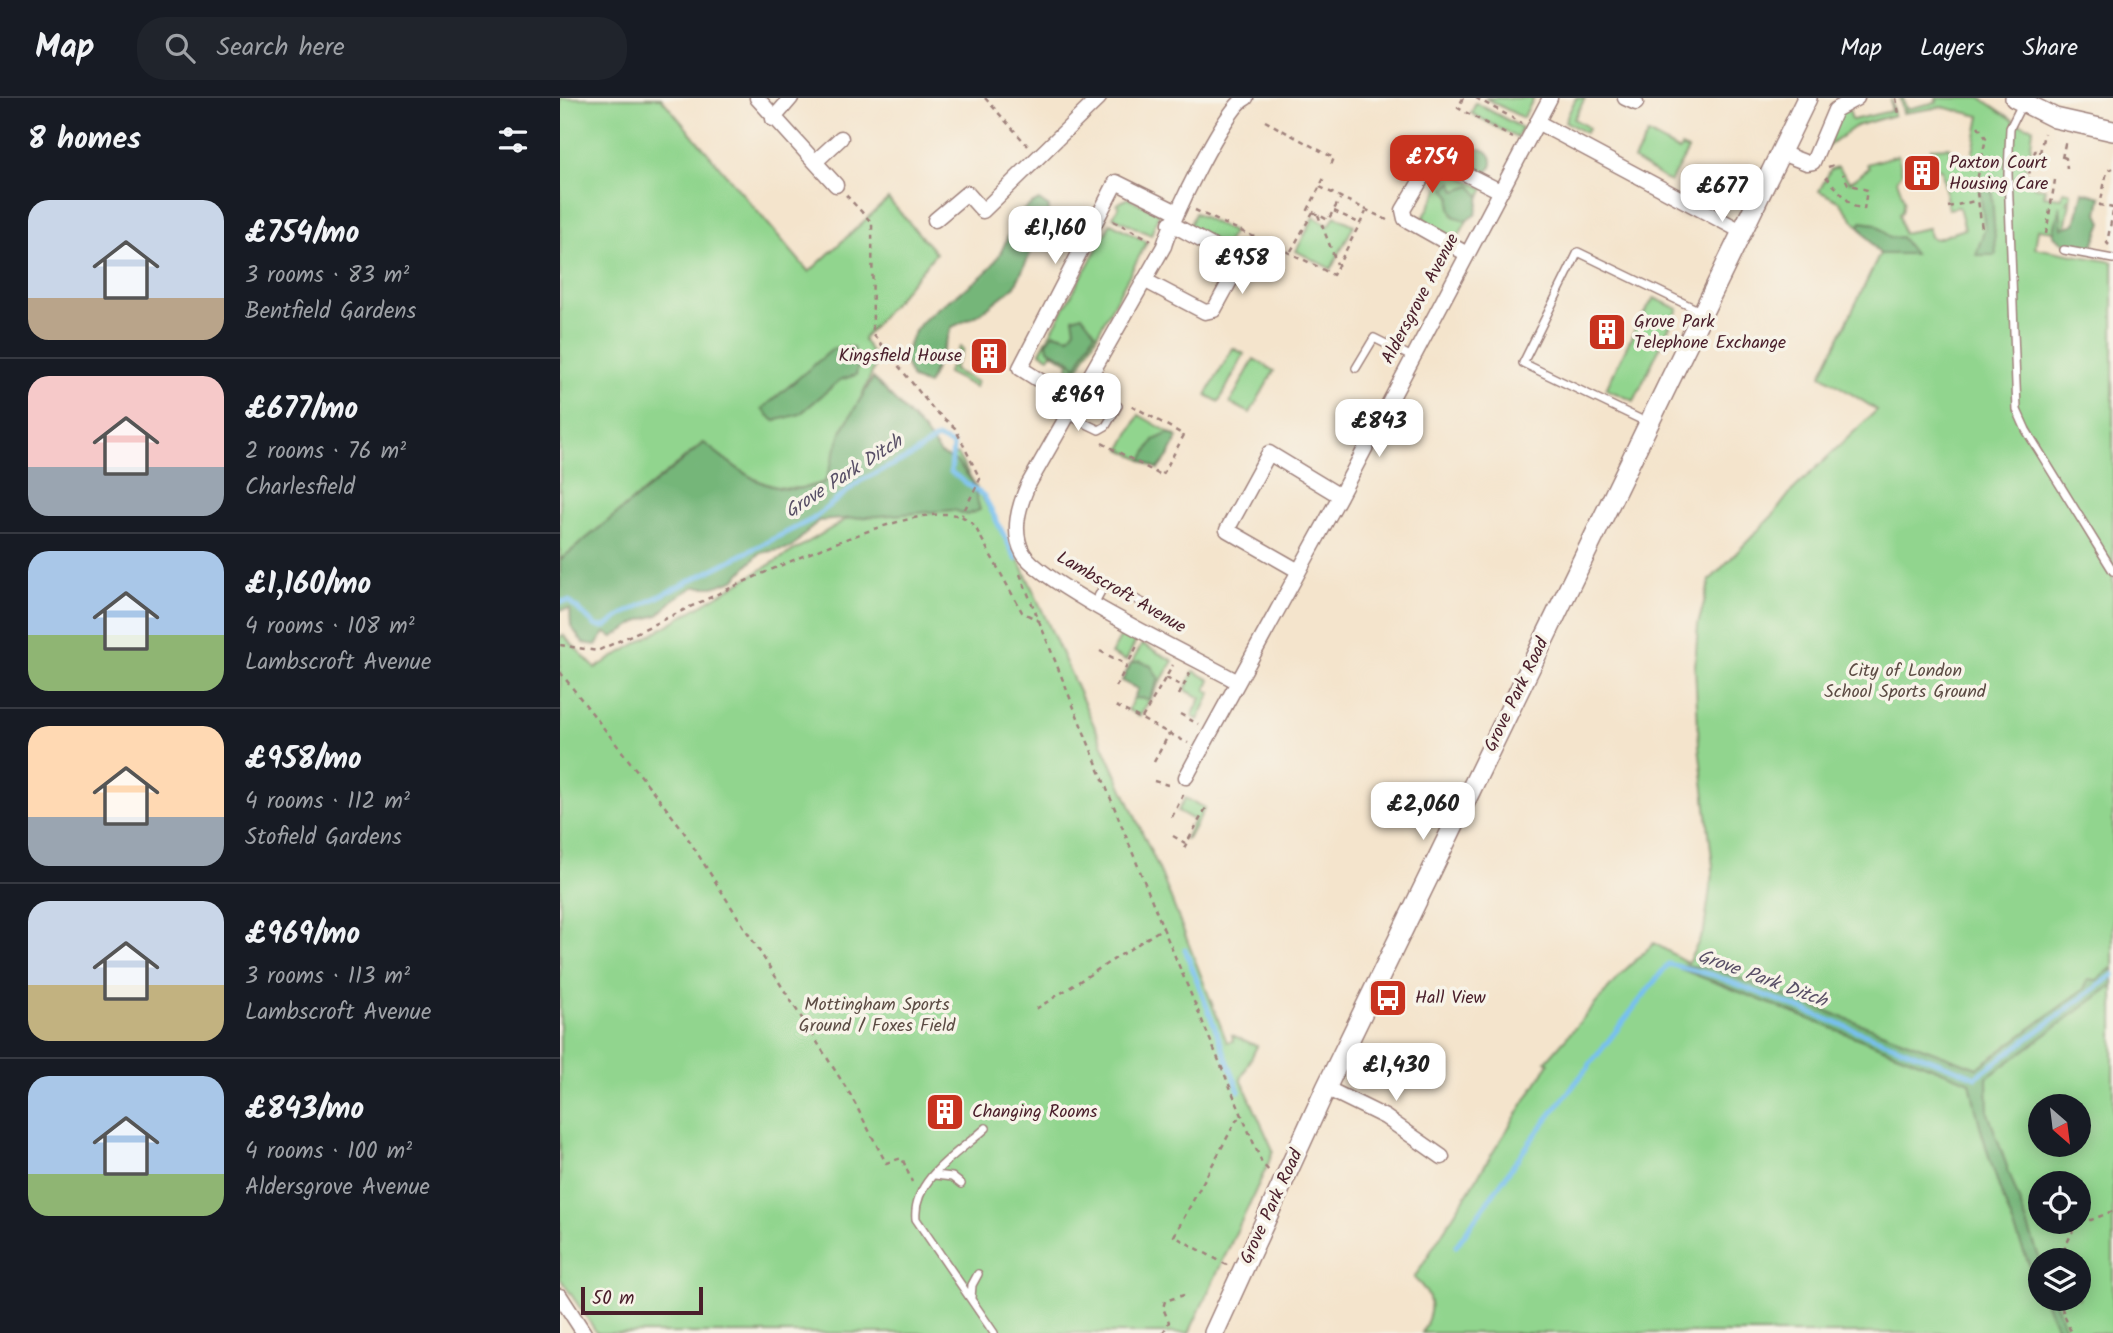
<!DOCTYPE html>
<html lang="en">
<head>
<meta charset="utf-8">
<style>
  body { margin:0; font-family:Kalam,sans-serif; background:#20242c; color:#f1f3f6; height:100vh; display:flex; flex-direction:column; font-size:26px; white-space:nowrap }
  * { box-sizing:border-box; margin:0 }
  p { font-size:23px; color:#9ea1a6 }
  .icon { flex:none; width:38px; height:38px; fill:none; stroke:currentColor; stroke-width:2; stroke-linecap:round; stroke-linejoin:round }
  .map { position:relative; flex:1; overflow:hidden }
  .side { display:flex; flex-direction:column; background:#171b24; width:560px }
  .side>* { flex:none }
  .needle { width:46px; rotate:152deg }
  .tools { position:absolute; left:1468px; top:996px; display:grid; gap:14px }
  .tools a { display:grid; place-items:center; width:63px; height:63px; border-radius:50%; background:#171b24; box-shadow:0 4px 18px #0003; font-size:35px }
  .scale { position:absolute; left:21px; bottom:18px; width:122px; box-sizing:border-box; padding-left:7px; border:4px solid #4a1f2b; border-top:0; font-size:19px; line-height:24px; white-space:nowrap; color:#4a1f2b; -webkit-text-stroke:5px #f7f3e8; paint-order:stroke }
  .price { position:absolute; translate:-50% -60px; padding:0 16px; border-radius:14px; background:#fff; color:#222; font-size:23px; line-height:46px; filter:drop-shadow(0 2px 4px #0008) }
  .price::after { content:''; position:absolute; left:50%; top:42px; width:21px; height:16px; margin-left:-10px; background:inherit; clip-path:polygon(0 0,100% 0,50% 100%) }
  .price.active { background:#c8321e; color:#fff }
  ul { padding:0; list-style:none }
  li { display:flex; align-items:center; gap:21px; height:175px; padding:0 28px }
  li+li { border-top:2px solid #363941 }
  li span { display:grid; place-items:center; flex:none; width:196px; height:140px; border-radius:21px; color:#555 }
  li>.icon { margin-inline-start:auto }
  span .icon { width:84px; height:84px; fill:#fffc; stroke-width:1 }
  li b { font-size:30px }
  h2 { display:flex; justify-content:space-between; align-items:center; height:84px; padding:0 28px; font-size:30px }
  header { display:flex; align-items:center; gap:42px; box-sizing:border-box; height:98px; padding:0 35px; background:#171b24; border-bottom:2px solid #363941 }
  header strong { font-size:33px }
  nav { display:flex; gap:38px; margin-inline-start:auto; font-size:24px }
  .search { width:490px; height:63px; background:#20242c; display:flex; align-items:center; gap:18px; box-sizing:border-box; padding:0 24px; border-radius:28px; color:#9ea1a6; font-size:26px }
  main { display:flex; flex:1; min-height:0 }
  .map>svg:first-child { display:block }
  .green { fill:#91d58e; stroke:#6e7a5c; stroke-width:2; fill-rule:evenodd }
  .forest { fill:#74b679; stroke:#5f6a52; stroke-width:2 }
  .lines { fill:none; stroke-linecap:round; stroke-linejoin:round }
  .stream { stroke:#77c0f0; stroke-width:5 }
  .lane-casing { stroke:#9f827c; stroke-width:10 }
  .street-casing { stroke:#9f827c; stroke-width:17 }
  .secondary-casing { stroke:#9f827c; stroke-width:22 }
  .path { stroke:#9f827c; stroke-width:2.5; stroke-dasharray:5 5; stroke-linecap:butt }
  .lane { stroke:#fff; stroke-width:7 }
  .street { stroke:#fff; stroke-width:14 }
  .secondary { stroke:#fff; stroke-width:19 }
  .labels { text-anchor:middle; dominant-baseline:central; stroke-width:7; stroke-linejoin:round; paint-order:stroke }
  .poi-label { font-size:18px; fill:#4a1f2b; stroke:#f7f3e8; text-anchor:start }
  .street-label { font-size:18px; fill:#4a1f2b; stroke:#f7f3e8 }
  .park-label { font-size:18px; fill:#5c4c44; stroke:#f7f3e8 }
  .water-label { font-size:19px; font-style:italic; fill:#584f66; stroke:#f7f3e8 }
</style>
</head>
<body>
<header>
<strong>Map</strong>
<div class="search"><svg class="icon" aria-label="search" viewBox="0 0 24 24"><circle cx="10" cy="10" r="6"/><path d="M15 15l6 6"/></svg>Search here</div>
<nav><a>Map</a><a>Layers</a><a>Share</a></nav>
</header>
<main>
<section class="side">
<h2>8 homes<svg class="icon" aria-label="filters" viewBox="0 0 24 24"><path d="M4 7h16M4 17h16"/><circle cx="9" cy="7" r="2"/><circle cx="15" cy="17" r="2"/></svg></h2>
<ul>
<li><span style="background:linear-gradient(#c9d6e8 70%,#b9a48a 0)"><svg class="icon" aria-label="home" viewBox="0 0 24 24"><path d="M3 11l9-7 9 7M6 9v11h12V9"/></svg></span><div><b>£754/mo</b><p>3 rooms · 83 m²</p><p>Bentfield Gardens</p></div></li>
<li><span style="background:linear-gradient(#f6c9c9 65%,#9aa5b1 0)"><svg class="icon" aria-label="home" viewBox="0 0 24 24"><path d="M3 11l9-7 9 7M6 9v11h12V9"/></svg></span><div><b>£677/mo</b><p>2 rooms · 76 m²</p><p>Charlesfield</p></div></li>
<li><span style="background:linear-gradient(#a9c7e8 60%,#8fb573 0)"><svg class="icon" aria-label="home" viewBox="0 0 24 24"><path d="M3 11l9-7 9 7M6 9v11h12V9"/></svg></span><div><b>£1,160/mo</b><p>4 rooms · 108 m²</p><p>Lambscroft Avenue</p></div></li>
<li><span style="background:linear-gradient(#ffd9b3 65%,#9aa5b1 0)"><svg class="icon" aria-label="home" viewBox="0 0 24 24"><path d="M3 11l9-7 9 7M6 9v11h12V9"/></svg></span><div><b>£958/mo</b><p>4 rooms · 112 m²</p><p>Stofield Gardens</p></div></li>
<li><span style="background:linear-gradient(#c9d6e8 60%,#c2b280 0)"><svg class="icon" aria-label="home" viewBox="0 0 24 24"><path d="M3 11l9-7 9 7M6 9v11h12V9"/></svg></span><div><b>£969/mo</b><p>3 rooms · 113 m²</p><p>Lambscroft Avenue</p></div></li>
<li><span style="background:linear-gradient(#a9c7e8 70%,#8fb573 0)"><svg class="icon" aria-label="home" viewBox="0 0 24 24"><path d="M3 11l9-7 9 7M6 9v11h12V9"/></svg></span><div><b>£843/mo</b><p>4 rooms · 100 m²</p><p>Aldersgrove Avenue</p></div></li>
</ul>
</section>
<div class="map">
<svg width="1553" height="1235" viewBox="0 0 1553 1235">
  <rect width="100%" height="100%" fill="#f7f3e8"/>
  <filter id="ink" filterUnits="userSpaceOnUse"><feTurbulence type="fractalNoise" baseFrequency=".0143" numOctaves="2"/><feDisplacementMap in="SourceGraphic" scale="14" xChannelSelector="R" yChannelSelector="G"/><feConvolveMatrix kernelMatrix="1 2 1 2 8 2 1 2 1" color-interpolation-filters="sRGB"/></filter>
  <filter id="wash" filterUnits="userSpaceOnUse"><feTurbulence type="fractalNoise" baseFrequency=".00686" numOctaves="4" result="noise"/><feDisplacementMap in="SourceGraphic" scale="28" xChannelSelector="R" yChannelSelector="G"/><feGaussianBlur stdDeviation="1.57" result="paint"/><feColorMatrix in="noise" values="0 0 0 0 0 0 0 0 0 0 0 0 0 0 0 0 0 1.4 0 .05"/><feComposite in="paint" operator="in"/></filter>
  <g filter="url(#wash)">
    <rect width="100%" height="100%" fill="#f4e4cc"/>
    <!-- green -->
    <path class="green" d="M0,0H101L249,174L328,101L376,155L303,241L317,263L265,384C213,404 184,375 143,345L0,462Z
      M925,0H974L963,20Z
      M1016,0H1025L1014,21L1029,30L1025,35L1005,23Z
      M1340,0H1343L1346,11L1377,4L1376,0H1421L1458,25L1473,30L1470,55H1466L1465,83L1474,84V89L1485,90L1484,98L1502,100L1503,93L1511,94L1510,102L1508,101L1506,105L1510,104L1505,130L1496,133L1478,131L1475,150L1553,164V1235H862C874,1212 875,1199 854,1180L989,965L986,963L1063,874L1094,845L1128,865L1144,833L1153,769L1139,648L1135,569L1138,527L1150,482L1213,417L1231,394L1317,312L1261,277L1320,156L1279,103L1259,93L1271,71L1278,69L1290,84L1309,70L1307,66L1338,57L1342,75L1337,82L1344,102L1342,114L1339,116L1343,135L1368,130L1370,139L1376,141L1405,131L1399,109L1388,111L1382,72L1375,69L1371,50L1389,49L1391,57L1412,59L1420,18L1382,9L1343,15ZM1480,1008H1519V1046H1480ZM1480,1085H1519V1124H1480ZM1480,1162H1519V1200H1480Z
      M1331,1L1334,17L1296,28L1267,49L1280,14L1289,11L1292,22L1331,13Z
      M916,5L962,30L957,40L911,15Z
      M1088,36L1119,53L1121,49L1128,52L1110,84L1074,62Z
      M889,72L924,91L896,143L861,124Z
      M568,100L599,115L591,137L553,119L559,108L557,106Z
      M635,115L673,134L665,148L629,129Z
      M775,118L794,127L771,171L736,153L754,119L769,128Z
      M551,125L587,144L517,274L508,269L509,265L492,255L489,259L480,254Z
      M1094,200L1118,211L1074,303L1046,291L1079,223Z
      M400,249L403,251L393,272L417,284L415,289L387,275Z
      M673,250L684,256L659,304L646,297Z
      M694,261L714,273L690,315L670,305Z
      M579,317L617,339L598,371L561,351Z
      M397,356L463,470L602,778L667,944L673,943L672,937L697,948L681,981L713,1052L708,1066L629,1235H37L0,1180V539L3,537L35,570Z
      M557,532L576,543L566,563L551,556L561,538Z
      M582,546L613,563L580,618L568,612L578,591L562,583Z
      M634,573L650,582L646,592L651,595L638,622L632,618L641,600L625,592Z
      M625,700L645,710L628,741H625L634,722L618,713Z"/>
    <!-- forest -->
    <path class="forest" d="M906 64a13 13 0 1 1 26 0a13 13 0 1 1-26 0Z
      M1431,81L1436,157H1416L1425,130L1420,94L1425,84Z
      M892,84L896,93L911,88L920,98L916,116L906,123L893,118L890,110L891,98L885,91Z
      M1523,94L1541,99L1538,115L1542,125L1533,148L1542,156L1517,148L1511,150L1493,137L1500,108L1502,130L1515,126Z
      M479,102L489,109L488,118L455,188L418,217L392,229L368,287L352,281L344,262C347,254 349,244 353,237C368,208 414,192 434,165C454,139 444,119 479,102Z
      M1301,124L1316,126L1330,140L1341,139L1354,156H1320L1299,128Z
      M522,217L535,234L516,270L509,262L488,251L487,244L494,235L509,239L515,231L513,220Z
      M293,249L299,261L296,277L280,282L240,316L214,323L202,311L274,250Z
      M313,280L363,332L381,356L397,364L412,383L420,412L407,417L394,412L258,423L231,450L200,455L174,482L153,489H134L114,501L98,517L81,522L53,539L45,535L36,547L23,545L11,528L10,511L0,512V462L144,345C184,375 212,405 265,384L282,332Z
      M609,335L617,339C613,353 608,359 598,371L582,362L594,342Z
      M580,563L591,568L599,581L589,601L574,600L578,591L562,583L571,565Z
      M1108,866L1153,870L1417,970L1524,891L1528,881L1537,882L1553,869V887L1427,980L1428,1015L1480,1162V1192C1451,1124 1424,1057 1410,984Z
      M1484,1201H1494L1507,1235H1499Z"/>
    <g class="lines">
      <!-- stream -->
      <path class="stream" d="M0,504L9,503L36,528L45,529L62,517L253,421L300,383L351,358L377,340L393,347L391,374L424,398L456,461
        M625,851L679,993
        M896,1148L972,1041L1108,866L1153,877L1416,979L1553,877"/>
    </g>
  </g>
  <g filter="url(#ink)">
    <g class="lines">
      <!-- lane casing -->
      <g class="lane-casing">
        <path id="lane" d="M1462,6L1450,30L1448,76L1457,312L1466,332L1553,473
          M1504,152L1553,161
          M796,270L814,240L852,259
          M508,317L539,332L546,328L558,308
          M1088,325L963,265L1018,154L1142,214
          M534,506L545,486L587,507
          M426,1030C400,1054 352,1081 356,1121L434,1235
          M375,1077L392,1079L401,1086
          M411,1200L412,1187L418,1176"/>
      </g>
      <!-- street casing -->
      <g class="street-casing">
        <path id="street" d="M197,0L255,64L281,40
          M1065,0L1076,5
          M213,21L231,0
          M977,24L1181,133
          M1221,55L1247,65L1253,64L1275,12L1297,0
          M255,64L276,87
          M375,122L407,95L423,113L539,0
          M907,156L845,121L843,112L874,60L940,93
          M584,182L645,214L654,212L677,170L672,159L610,125
          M515,305L460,270L556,84L617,114
          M737,472L667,432L709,355L780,398
          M676,583C637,561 481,486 463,455C451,433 459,408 468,387L604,148C611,123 666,8 686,0
          M626,679L780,398L990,0
          M766,990L825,1019L882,1059
          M0,1198L24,1235"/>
      </g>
      <!-- secondary casing -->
      <g class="secondary-casing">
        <path id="secondary" d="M1455,0L1495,20L1553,33
          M654,1235L766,990L1247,0"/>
      </g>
      <!-- path -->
      <path class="path" d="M425,0L468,48
        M903,0L898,10L953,40
        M916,0L962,25
        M1336,0L1339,16
        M705,23L774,60L771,67
        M1418,28L1426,40L1416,87L1422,131
        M1480,55L1484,35
        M1503,59L1506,60L1507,71
        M1502,60L1506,41
        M1268,69L1277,66
        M1553,70L1547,73L1540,107L1553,110
        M1266,79L1293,108L1304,111L1307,92L1288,86L1283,76
        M1473,82L1468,80L1475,53H1480
        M760,89L827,122
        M286,97L312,125L313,236L373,311L395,330L420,381L402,417
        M1388,109L1415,103
        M635,112C681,134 728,152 773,177L806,114
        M774,113L799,125
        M753,114L768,122L780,101
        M758,117L777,166
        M553,123L591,142
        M1486,136L1495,82
        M1549,147L1547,145L1553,114
        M731,153L753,114L748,112L764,80
        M542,290L555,297
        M542,345L602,378L624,337L569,306
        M460,476L603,830
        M0,547L37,553C103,524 340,399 400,418C405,419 410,424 414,427L462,514L481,524
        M540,553L567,567
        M0,574L120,728L290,996L326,1065L342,1060L352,1084
        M606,580L624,589
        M556,589L577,548
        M619,597L630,575
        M556,608L628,645
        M620,616L638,626
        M582,620L613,567
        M594,664L609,636
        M594,683L608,687
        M612,719L624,695
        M613,738L625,745
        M624,750L647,708
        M476,911L603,830L702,1065L709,1073
        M1519,1119L1524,1110
        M1519,1121L1531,1122L1553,1113
        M1499,1162L1517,1124
        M667,1167L614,1138L676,1023L682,1018
        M1498,1200L1511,1235
        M603,1235L609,1224L603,1210L605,1203L627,1196"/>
      <!-- lane -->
      <use href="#lane" class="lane"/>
      <!-- street -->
      <use href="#street" class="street"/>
      <!-- secondary -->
      <use href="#secondary" class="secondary"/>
    </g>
  </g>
  <!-- icons -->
  <defs>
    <g id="building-square" transform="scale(2.0125)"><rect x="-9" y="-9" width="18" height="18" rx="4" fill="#c8321e" stroke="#f7f3e8"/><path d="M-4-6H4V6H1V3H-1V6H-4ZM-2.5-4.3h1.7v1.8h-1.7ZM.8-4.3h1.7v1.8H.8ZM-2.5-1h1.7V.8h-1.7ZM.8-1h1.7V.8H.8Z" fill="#fff"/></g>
    <g id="bus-square" transform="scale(2.0125)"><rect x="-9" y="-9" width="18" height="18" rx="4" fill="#c8321e" stroke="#f7f3e8"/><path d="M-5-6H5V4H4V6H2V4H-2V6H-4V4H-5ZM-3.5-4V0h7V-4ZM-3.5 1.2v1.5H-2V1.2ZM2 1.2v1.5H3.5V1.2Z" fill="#fff"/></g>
  </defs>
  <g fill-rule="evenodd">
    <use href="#building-square" x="1362" y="75"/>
    <use href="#building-square" x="1047" y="234"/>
    <use href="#building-square" x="429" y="258"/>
    <use href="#bus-square" x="828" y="900"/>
    <use href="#building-square" x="385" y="1014"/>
  </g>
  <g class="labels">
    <!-- poi labels -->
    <g class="poi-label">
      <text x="1389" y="65">Paxton Court<tspan x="1389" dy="21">Housing Care</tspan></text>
      <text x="1074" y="224">Grove Park<tspan x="1074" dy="21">Telephone Exchange</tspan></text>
      <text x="402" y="258" text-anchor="end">Kingsfield House</text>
      <text x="855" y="900">Hall View</text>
      <text x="412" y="1014">Changing Rooms</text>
    </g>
    <!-- street labels -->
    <g class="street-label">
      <text transform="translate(861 201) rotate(-62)">Aldersgrove Avenue</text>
      <text transform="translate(561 495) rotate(30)">Lambscroft Avenue</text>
      <text transform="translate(957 597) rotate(-64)">Grove Park Road</text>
      <text transform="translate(712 1109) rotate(-65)">Grove Park Road</text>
    </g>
    <!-- park labels -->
    <g class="park-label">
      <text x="1345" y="573">City of London<tspan x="1345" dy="21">School Sports Ground</tspan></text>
      <text x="317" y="907">Mottingham Sports<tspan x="317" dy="21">Ground / Foxes Field</tspan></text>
    </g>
    <!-- water labels -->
    <g class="water-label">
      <text transform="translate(284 379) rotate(-33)">Grove Park Ditch</text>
      <text transform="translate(1202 881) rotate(20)">Grove Park Ditch</text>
    </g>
  </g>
</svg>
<div class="tools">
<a><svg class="needle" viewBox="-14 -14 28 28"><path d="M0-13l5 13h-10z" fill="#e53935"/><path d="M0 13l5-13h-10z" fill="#9ea1a6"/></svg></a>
<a><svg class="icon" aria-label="locate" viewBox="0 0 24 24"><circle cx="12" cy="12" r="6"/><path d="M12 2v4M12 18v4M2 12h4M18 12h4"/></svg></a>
<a><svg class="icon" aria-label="layers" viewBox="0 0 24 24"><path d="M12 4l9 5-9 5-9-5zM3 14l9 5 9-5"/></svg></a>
</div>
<div class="scale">50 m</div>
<b class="price active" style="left:872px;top:97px">£754</b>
<b class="price" style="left:1162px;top:126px">£677</b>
<b class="price" style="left:495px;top:168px">£1,160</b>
<b class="price" style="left:682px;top:198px">£958</b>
<b class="price" style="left:518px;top:335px">£969</b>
<b class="price" style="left:819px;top:361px">£843</b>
<b class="price" style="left:863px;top:744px">£2,060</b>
<b class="price" style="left:836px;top:1005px">£1,430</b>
</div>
</main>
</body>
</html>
